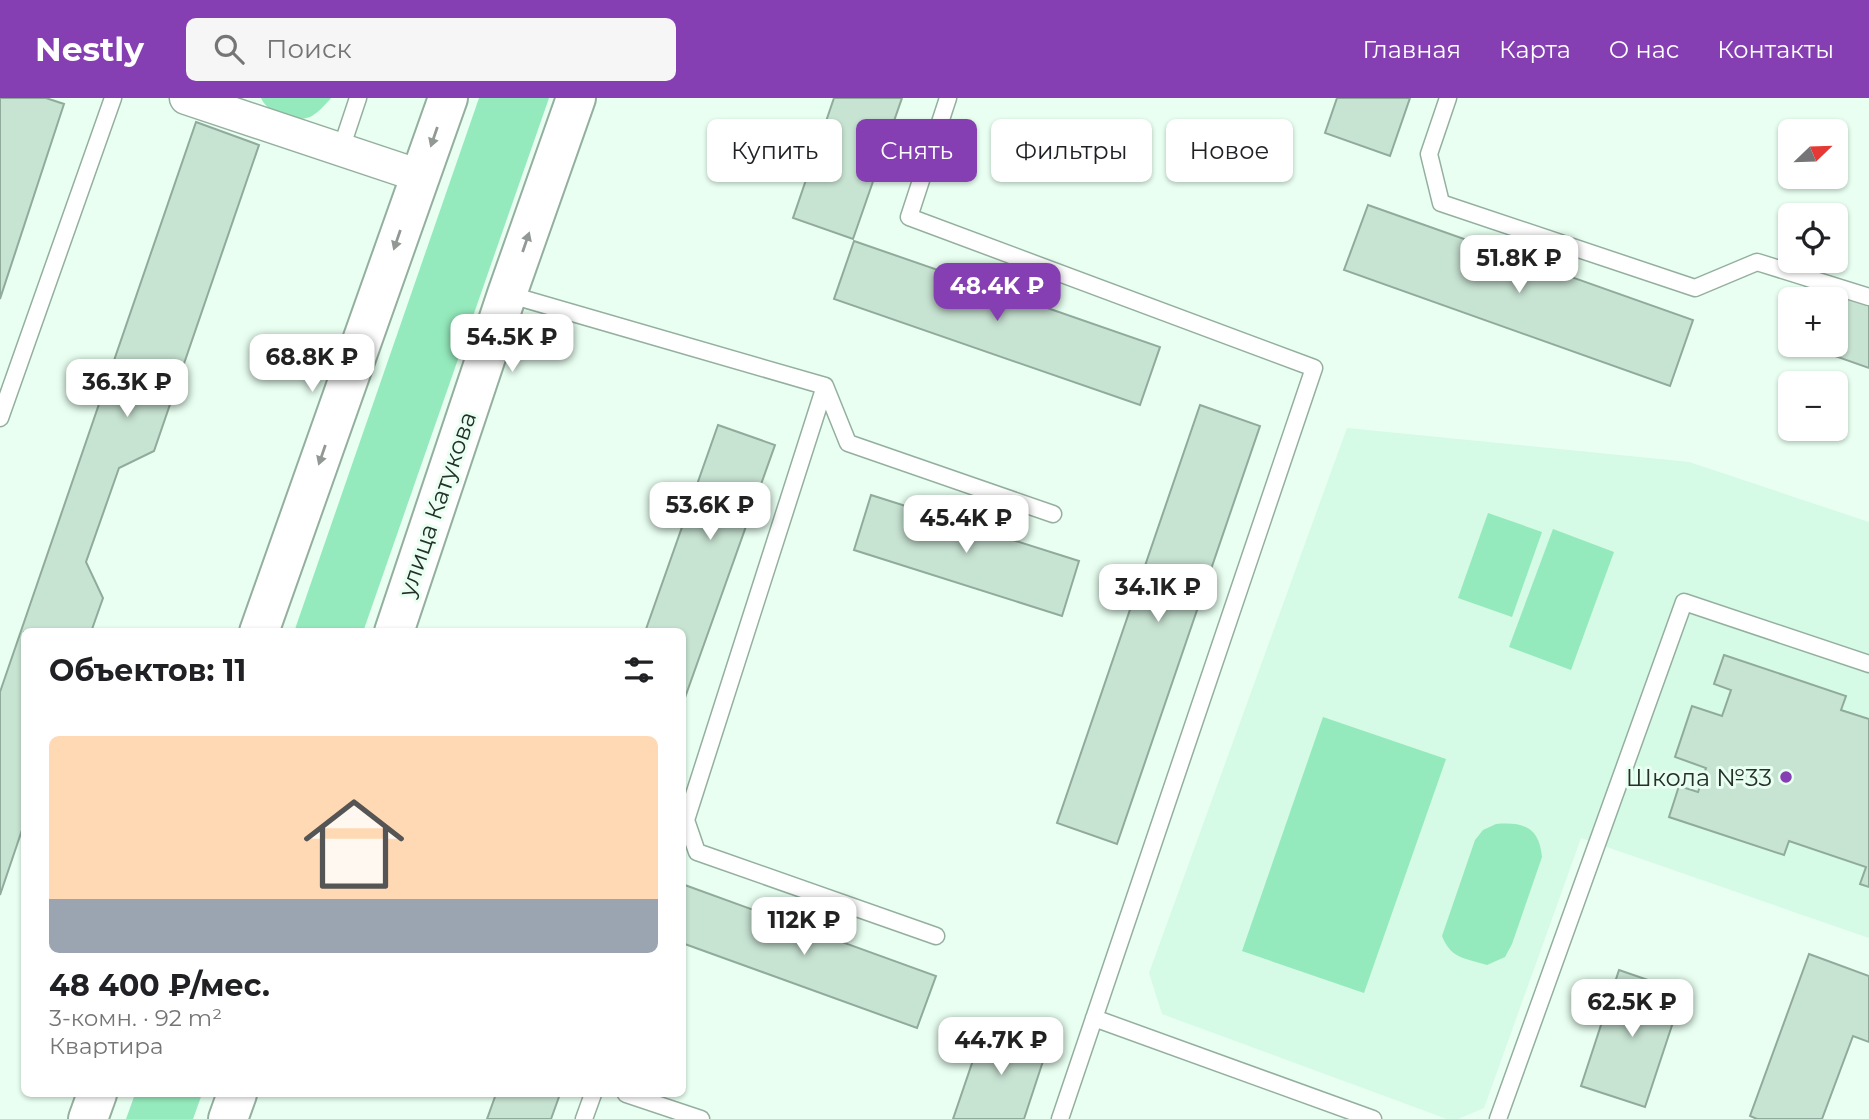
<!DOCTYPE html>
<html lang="ru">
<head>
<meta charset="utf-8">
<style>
  body { margin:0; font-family:Montserrat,sans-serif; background:#f6f6f6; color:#202124; height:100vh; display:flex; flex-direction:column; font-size:26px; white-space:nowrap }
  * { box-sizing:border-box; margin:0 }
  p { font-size:23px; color:#757577 }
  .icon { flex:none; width:38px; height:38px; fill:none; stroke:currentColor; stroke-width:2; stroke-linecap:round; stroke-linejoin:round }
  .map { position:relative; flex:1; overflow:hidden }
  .panel { position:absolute; left:21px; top:530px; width:665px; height:469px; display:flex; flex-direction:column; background:#fff; border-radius:10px; box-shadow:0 2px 5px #0004 }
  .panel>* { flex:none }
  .top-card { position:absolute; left:707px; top:21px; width:665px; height:63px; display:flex; gap:14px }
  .needle { width:46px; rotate:67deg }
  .fabs { position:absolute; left:1778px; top:21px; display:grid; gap:14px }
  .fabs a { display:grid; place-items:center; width:70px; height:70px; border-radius:10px; background:#fff; box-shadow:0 2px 5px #0004; font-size:35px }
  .price { position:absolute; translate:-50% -60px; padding:0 16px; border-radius:14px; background:#fff; color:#222; font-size:23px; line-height:46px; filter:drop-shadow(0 2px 4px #0008) }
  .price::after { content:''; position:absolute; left:50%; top:42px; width:21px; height:16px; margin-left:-10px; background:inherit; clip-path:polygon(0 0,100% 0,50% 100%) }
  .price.active { background:#863fb2; color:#fff }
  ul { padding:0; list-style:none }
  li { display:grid; align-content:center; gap:14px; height:371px; padding:0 28px }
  li span { display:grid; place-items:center; height:217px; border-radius:10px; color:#555 }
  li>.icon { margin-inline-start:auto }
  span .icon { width:126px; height:126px; fill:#fffc; stroke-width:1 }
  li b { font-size:30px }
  h2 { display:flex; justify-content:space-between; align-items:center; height:84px; padding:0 28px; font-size:30px }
  .pill { padding:0 24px; border-radius:10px; background:#fff; box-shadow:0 2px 5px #0004; font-size:24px; line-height:63px }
  .pill.active { background:#863fb2; color:#fff }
  header { display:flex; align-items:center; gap:42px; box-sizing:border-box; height:98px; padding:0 35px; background:#863fb2; color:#fff }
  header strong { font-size:33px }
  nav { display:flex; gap:38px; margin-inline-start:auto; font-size:24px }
  .search { width:490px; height:63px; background:#f6f6f6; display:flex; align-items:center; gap:18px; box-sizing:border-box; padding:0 24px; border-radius:10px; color:#757577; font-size:26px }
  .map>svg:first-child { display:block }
  .built { fill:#d5fae5 }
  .green { fill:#94eabc }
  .building { fill:#c7e3d2; stroke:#90ab9b; stroke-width:2 }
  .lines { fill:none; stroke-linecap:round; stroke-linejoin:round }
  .service-casing { stroke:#94af9f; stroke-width:19 }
  .minor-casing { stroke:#94af9f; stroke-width:35 }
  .secondary-casing { stroke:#94af9f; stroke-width:42 }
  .service { stroke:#fff; stroke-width:16 }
  .minor { stroke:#fff; stroke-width:32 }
  .secondary { stroke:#fff; stroke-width:38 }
  .oneway { fill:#929894 }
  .poi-dot { fill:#863fb2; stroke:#e8fff1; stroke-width:2.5 }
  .labels { text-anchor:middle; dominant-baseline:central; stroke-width:6; stroke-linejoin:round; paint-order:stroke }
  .street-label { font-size:24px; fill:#25302a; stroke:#e8fff1 }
  .poi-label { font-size:24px; fill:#25302a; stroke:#e8fff1; text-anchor:end }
</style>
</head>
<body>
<header>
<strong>Nestly</strong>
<div class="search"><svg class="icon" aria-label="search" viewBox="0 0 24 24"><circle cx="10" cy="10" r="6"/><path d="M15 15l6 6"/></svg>Поиск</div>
<nav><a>Главная</a><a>Карта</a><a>О нас</a><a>Контакты</a></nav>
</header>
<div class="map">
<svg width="1869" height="1021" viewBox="0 0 1869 1021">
  <rect width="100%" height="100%" fill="#e8fff1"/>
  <!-- built -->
  <path class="built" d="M1347,330L1689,364L1869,424V840L1581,740L1484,1010L1458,1021H1447L1162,916L1149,875Z"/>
  <!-- green -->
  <path class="green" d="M261,0H331C326,6 317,16 310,19C293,25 268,16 261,0Z
    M479,0H549L363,534H294Z
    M1488,415L1542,434L1512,519L1458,500Z
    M1553,431L1614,454L1571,572L1509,549Z
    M1323,619L1446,661L1364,895L1242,853Z
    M1496,726C1524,724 1539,729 1542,759L1512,846L1505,859L1487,867C1465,860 1451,861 1442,838L1475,742L1483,732Z
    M135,996H202L193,1021H126Z"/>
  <!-- building -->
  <path class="building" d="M0,0H46L64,6L0,201Z
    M834,0H902L853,141L793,120Z
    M1337,0H1410L1390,58L1325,35Z
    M196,24L259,47L154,353L119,370L86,464L103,500L91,534H24V726L0,797V594Z
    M1368,107L1693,222L1670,288L1344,172Z
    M854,143L1160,249L1140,307L834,201Z
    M1808,182L1869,203V270L1804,247H1836V201H1801Z
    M1200,307L1260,328L1117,746L1057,725Z
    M718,327L775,347L682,608V534H645Z
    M871,397L1079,463L1062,518L854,452Z
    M1724,557L1846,598L1841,612L1869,621V789L1860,786L1866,769L1789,743L1784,757L1669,719L1679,688L1698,694L1706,670L1675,659L1692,608L1722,618L1731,592L1714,586Z
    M682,786L936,878L917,930L682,845Z
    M1809,856L1869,878V944L1853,938L1822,1021H1757L1750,1018Z
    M1619,872L1683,894L1645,1009L1581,988Z
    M985,927L1048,948L1024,1021H953Z
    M496,996H560L551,1021H487Z"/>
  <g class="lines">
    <!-- service casing -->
    <g class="service-casing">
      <path id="service" d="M948,0L909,119L1314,270L1060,1021
        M1448,0L1429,56L1441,105L1695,190L1757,164L1869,199
        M341,51L358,0
        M507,196L825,288L848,345L1053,416
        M825,288L686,722L697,754L936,838
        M0,320L113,0
        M1094,920L1373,1021
        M626,996L701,1021
        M584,1021L593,996
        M1498,1021L1684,504L1869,566"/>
    </g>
    <!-- minor casing -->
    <g class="minor-casing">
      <path id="minor" d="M186,0L420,78"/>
    </g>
    <!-- secondary casing -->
    <g class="secondary-casing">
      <path id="secondary" d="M259,534L448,0
        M394,534L507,196L576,0
        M88,1021L97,996
        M228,1021L237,996"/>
    </g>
    <!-- service -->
    <use href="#service" class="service"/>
    <!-- minor -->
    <use href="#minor" class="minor"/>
    <!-- secondary -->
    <use href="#secondary" class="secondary"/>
  </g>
  <!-- one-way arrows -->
  <defs><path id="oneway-solid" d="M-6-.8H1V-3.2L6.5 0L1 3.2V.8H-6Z" transform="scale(1.75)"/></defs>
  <g class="oneway">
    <use href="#oneway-solid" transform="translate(434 39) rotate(109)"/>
    <use href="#oneway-solid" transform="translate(397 142) rotate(109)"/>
    <use href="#oneway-solid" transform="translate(526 144) rotate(-71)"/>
    <use href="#oneway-solid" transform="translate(322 357) rotate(109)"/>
  </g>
  <!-- markers -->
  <circle class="poi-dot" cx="1786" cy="679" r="7"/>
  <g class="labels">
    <!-- street labels -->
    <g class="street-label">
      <text transform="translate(437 406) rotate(-71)">улица Катукова</text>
    </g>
    <!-- poi labels -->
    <g class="poi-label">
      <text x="1772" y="679">Школа №33</text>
    </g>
  </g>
</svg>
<div class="fabs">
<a><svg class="needle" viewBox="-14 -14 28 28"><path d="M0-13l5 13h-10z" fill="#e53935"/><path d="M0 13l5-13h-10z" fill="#757577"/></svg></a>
<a><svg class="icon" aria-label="locate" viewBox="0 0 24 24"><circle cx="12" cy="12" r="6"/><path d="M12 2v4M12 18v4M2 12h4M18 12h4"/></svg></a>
<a>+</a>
<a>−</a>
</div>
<b class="price" style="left:1519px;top:197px">51.8K ₽</b>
<b class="price active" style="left:997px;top:225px">48.4K ₽</b>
<b class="price" style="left:512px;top:276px">54.5K ₽</b>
<b class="price" style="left:312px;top:296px">68.8K ₽</b>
<b class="price" style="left:127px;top:321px">36.3K ₽</b>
<b class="price" style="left:710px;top:444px">53.6K ₽</b>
<b class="price" style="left:966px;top:457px">45.4K ₽</b>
<b class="price" style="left:1158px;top:526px">34.1K ₽</b>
<b class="price" style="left:804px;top:859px">112K ₽</b>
<b class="price" style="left:1632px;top:941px">62.5K ₽</b>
<b class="price" style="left:1001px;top:979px">44.7K ₽</b>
<div class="top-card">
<a class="pill">Купить</a>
<a class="pill active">Снять</a>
<a class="pill">Фильтры</a>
<a class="pill">Новое</a>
</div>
<section class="panel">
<h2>Объектов: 11<svg class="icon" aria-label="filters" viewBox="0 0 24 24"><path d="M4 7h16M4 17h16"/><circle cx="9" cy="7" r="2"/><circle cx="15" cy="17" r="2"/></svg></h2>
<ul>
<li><span style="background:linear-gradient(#ffd9b3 75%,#9aa5b1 0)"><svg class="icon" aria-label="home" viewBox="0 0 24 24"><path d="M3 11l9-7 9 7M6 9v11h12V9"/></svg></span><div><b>48 400 ₽/мес.</b><p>3-комн. · 92 m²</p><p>Квартира</p></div></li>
</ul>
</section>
</div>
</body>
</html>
